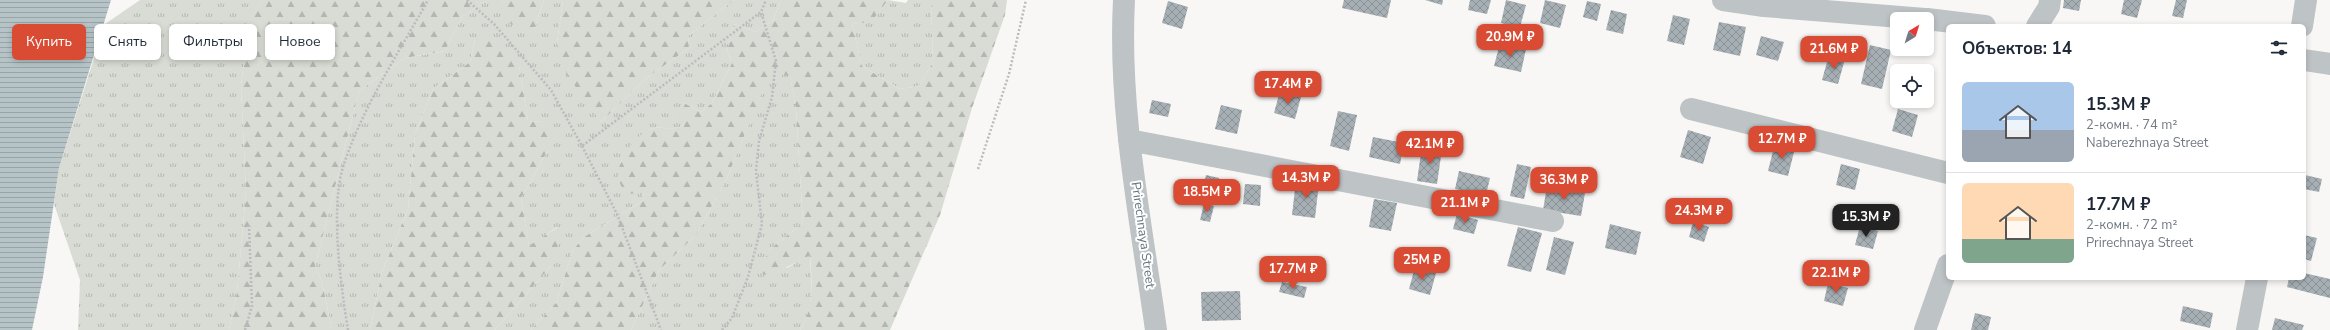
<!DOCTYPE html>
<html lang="ru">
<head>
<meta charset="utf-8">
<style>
  body { margin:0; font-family:"Nunito Sans",sans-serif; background:#f6f6f7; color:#1f2937; height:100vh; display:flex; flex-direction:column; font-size:15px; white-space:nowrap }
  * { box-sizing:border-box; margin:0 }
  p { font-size:13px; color:#747a83 }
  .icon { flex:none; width:22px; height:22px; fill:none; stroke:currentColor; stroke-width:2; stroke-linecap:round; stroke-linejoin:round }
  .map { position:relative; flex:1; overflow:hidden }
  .side { position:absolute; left:1946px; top:24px; width:360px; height:256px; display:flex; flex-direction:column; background:#fff; border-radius:6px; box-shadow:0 2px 6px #0003 }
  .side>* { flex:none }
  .hud { position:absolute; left:12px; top:24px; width:380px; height:36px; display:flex; gap:8px }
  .needle { width:26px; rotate:38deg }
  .controls { position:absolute; left:1890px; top:12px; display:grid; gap:8px }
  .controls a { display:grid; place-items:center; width:44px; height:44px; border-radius:6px; background:#fff; box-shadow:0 2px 6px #0003; font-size:20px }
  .price { position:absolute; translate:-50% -34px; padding:0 9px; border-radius:8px; background:#d94c33; color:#fff; font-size:13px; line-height:26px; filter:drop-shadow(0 1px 2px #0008) }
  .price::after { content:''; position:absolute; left:50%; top:24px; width:12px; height:9px; margin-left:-6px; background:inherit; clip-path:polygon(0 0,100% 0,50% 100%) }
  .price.active { background:#222; color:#fff }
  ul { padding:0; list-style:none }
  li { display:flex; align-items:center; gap:12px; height:100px; padding:0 16px }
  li+li { border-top:1px solid #e0e1e3 }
  li span { display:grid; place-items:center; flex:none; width:112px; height:80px; border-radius:6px; color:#555 }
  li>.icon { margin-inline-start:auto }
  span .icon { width:48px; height:48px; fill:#fffc; stroke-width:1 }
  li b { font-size:17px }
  h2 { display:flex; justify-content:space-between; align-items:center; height:48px; padding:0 16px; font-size:17px }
  .pill { padding:0 14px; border-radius:6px; background:#fff; box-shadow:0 2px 6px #0003; font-size:14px; line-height:36px }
  .pill.active { background:#d94c33; color:#fff }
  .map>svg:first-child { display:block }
  .grass { fill:url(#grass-tufts) }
  .forest { fill:url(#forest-firs) }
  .water { fill:url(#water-rules) }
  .building { fill:url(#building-cross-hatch) }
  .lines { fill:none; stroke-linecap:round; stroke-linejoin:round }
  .path { stroke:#b9bcbe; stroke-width:2.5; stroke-dasharray:2 2; stroke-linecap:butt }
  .minor { stroke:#bec3c6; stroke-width:22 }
  .labels { text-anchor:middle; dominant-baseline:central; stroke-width:4; stroke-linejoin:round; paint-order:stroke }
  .street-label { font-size:13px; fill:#64757e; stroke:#fff }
</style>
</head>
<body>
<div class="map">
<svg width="2330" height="330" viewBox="0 0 2330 330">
  <defs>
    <pattern id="grass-tufts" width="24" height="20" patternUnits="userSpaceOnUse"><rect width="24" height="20" fill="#d8dcd4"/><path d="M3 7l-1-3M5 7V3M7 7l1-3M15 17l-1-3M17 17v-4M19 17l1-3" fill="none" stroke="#b3b7b1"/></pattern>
    <pattern id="forest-firs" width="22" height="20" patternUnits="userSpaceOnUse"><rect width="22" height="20" fill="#d8dcd4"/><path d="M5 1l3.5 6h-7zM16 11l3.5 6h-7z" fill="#b3b7b1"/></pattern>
    <pattern id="water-rules" width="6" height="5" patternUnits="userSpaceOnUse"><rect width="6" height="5" fill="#b7c4c7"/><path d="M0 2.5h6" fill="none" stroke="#98a4a7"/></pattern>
    <pattern id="building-cross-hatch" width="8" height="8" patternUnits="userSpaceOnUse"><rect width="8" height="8" fill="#a6afb4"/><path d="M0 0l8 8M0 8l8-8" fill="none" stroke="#8b9398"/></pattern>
  </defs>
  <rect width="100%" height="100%" fill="#f8f7f5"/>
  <!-- grass -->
  <path class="grass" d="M140,0H263L249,21L241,86L246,192L237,292L229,330H78L80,280L54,204L59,168L105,24Z
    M487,0H503L502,2L534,29L544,0H563L557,43L601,122L645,79L689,48L688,36L734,0H781L773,20L756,32L734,24L727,51L732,63L712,103L701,112L682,102L684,125C670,132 661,125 651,129C637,135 628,151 620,163L636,192L642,193L644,200L584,237L573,250L556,303L531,330H495L550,267L557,227L529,247L521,198L548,150L543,122L528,121L519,66L475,39L470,62L433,89L415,134L408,209L382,272L370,330H332L322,282L315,267L359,91L405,58L445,51L462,17Z
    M888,0L906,3L908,0H931L933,62L919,86L900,89L862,66L852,24L871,21Z
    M770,72L790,75L796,110L803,223L769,250L787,268L810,254C811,280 815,309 800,330H631L659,270L696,235L727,178Z"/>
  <!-- forest -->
  <path class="forest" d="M263,0H487L462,17L445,51L405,58L359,91L315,267L322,282L332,330H229L237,292L246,192L241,86L249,20Z
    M503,0H544L534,29L511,24L502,2Z
    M563,0H734L688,36L689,48L645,79L601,122L567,75L557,43Z
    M781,0H888L871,22L852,24L862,66L900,89L919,86L933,62L931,0H1007L1005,15L972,108L940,215L890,330H800C814,310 812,279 810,255L770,276L759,273L769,250L803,223L796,110L790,76L770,73L727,178L696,235L659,270L631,330H531L556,303L573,250L584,237L644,200L642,193L626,194C624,190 619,183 618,178C617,160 635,135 651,129C661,125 670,132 684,125L678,114L682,102L701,112L712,103L732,63L727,51L734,24L756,32L773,20Z
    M490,38L519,66L528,121L543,122L552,131L548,150L521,198L529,246L558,227L561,236L550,267L495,330H370L382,272L408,209L415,134L433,89L470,62L475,39Z"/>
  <!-- water -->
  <path class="water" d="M0,0H111L59,168L43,277L32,330H0Z"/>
  <!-- building -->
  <path class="building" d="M1344,0H1391L1387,18L1342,8Z
    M1425,0H1443L1442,5Z
    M1470,0H1491L1487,14L1468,10Z
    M1506,0L1526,5L1520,27L1501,23Z
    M1545,0L1566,5L1560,28L1540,23Z
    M2064,0H2081L2079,11L2063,8Z
    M2124,0H2142L2137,18L2121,14Z
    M2176,0H2187L2183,18L2172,16Z
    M1168,1L1188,7L1182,29L1162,23Z
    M1587,1L1601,4L1597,21L1583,17Z
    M1611,10L1627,14L1623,34L1606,30Z
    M1673,15L1690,19L1684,45L1667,41Z
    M1719,22L1746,27L1740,56L1713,50Z
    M1761,36L1784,42L1778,61L1756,55Z
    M1500,43L1526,49L1521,72L1494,66Z
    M1870,45L1891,50L1882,89L1861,84Z
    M1829,55L1845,59L1838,84L1822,80Z
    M1280,91L1301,97L1295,119L1274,113Z
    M1152,100L1171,104L1168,117L1149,113Z
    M1221,105L1242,110L1237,134L1215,129Z
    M1898,109L1918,115L1912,137L1892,131Z
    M1338,111L1357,115L1349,151L1330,146Z
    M1688,130L1711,137L1703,164L1680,157Z
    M1373,137L1404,143L1400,164L1369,157Z
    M1775,143L1795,148L1788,176L1768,171Z
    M1422,146L1442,149L1437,184L1417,181Z
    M1517,164L1531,167L1524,199L1510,196Z
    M1841,164L1860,169L1855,190L1836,185Z
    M1459,171L1490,178L1486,195L1455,189Z
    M1206,175L1219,178L1214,197L1202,194Z
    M2305,175L2322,179L2319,192L2304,189Z
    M1296,180L1319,183L1315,218L1292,215Z
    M1245,184L1261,185L1260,206L1243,204Z
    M1547,186L1585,193L1581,216L1543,210Z
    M1374,199L1397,203L1391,231L1369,227Z
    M1204,204L1214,206L1210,222L1200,220Z
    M1457,214L1478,220L1474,234L1453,229Z
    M1693,222L1709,227L1704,242L1689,237Z
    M1610,224L1641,232L1636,255L1605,248Z
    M1860,226L1878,231L1873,249L1855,245Z
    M1518,227L1542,233L1531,272L1507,266Z
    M2304,235L2317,238L2311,261L2304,259Z
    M1554,237L1574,242L1565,275L1546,270Z
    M1415,267L1436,273L1430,295L1409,289Z
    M2304,273L2330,279V298L2287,287L2289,278H2304Z
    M1282,282L1307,287L1304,298L1279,292Z
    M1828,283L1848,288L1843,306L1824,301Z
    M1240,291L1241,320L1202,321L1201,292Z
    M2183,306L2213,313L2210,328L2180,321Z
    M1975,313L1991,317L1988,330H1971Z
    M2275,318L2304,325L2302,330H2272Z"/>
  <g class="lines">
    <!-- path -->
    <path class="path" d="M467,0L494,24L551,90L582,146L761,12L766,0
      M582,146L617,214L661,330
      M978,169L1009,74L1026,0
      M245,330L252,306L249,225
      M348,330C341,286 330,210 343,167C362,108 398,54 428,0
      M722,330L732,318L748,277L762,224L756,171L759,141L772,97L776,61L761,12"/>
    <!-- minor -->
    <path class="minor" d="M1124,0C1118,110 1141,221 1156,330
      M1723,0L1764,6L1925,19
      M1927,19L1985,26
      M2037,26L2049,7L2050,0
      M2302,26L2306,0
      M2304,60L2330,64
      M1691,109L1948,173
      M1129,140L1553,221
      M1925,330L1948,265
      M2247,330L2257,278"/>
  </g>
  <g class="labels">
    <!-- street labels -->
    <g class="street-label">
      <text transform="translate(1143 235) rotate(82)">Prirechnaya Street</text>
    </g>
  </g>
</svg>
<div class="controls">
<a><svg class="needle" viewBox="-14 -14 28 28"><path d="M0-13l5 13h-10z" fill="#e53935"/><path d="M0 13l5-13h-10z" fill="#747a83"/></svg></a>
<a><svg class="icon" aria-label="locate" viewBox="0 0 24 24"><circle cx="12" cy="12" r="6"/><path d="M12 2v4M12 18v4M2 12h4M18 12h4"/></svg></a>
</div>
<b class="price" style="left:1510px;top:58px">20.9M ₽</b>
<b class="price" style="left:1834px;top:70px">21.6M ₽</b>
<b class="price" style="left:1288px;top:105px">17.4M ₽</b>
<b class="price" style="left:1782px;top:160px">12.7M ₽</b>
<b class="price" style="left:1430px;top:165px">42.1M ₽</b>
<b class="price" style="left:1306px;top:199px">14.3M ₽</b>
<b class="price" style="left:1564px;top:201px">36.3M ₽</b>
<b class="price" style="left:1207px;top:213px">18.5M ₽</b>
<b class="price" style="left:1465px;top:224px">21.1M ₽</b>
<b class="price" style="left:1699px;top:232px">24.3M ₽</b>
<b class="price active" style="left:1866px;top:238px">15.3M ₽</b>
<b class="price" style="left:1422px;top:281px">25M ₽</b>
<b class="price" style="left:1293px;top:290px">17.7M ₽</b>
<b class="price" style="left:1836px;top:294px">22.1M ₽</b>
<div class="hud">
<a class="pill active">Купить</a>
<a class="pill">Снять</a>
<a class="pill">Фильтры</a>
<a class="pill">Новое</a>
</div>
<section class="side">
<h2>Объектов: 14<svg class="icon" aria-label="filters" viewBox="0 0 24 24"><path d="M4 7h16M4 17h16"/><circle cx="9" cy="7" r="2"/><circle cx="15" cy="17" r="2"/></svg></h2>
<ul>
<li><span style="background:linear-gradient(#a9c7e8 60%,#9aa5b1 0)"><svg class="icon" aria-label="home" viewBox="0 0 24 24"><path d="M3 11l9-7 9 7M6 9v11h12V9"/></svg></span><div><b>15.3M ₽</b><p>2-комн. · 74 m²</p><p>Naberezhnaya Street</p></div></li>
<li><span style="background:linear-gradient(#ffd9b3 70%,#7fa58c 0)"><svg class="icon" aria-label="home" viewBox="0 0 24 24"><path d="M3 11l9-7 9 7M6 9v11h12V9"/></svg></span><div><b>17.7M ₽</b><p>2-комн. · 72 m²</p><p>Prirechnaya Street</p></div></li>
</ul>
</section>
</div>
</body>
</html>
